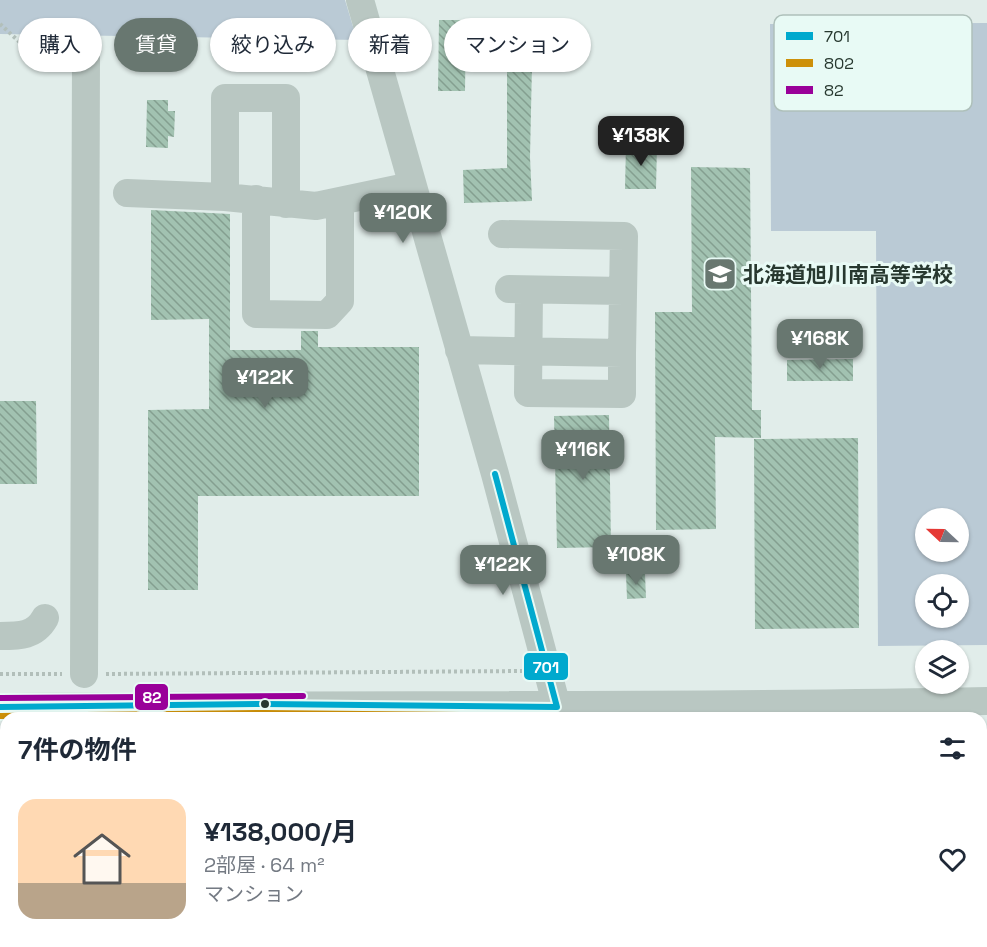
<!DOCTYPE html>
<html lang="ja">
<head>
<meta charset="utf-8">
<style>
  body { margin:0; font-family:"Space Grotesk","Noto Sans JP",sans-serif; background:#f2f2f3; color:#1f2937; height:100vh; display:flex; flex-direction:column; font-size:22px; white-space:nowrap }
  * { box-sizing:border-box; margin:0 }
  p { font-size:20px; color:#747a83 }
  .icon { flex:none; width:33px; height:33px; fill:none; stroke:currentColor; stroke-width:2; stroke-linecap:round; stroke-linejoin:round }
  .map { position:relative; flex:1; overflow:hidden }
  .panel { position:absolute; left:0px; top:712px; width:987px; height:236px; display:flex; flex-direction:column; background:#fff; border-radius:18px 18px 0 0; box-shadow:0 2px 4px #0004 }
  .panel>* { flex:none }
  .banner { position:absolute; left:18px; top:18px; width:600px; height:54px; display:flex; gap:12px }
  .needle { width:39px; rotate:292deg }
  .tools { position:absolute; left:915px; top:508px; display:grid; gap:12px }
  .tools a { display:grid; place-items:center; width:54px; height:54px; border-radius:50%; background:#fff; box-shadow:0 2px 4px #0004; font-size:30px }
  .price { position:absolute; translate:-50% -51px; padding:0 14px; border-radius:12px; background:#687770; color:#fff; font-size:20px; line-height:39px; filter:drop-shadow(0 2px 3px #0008) }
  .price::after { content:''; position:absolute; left:50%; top:36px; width:18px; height:14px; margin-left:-9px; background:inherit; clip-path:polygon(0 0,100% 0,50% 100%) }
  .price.on { background:#222; color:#fff }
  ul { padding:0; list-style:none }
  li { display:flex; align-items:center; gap:18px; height:150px; padding:0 18px }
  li+li { border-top:2px solid #e0e1e3 }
  li span { display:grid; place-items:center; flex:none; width:168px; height:120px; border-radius:18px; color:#555 }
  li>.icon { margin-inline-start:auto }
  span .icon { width:72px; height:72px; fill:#fffc; stroke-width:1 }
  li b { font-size:26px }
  h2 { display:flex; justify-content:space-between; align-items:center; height:72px; padding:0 18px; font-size:26px }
  .tag { padding:0 21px; border-radius:27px; background:#fff; box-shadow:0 2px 4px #0004; font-size:21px; line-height:54px }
  .tag.on { background:#687770; color:#fff }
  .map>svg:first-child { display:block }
  .park { fill:#bacad5; fill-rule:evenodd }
  .building { fill:url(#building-back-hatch) }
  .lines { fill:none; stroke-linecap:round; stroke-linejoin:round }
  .path { stroke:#b2bfba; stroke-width:4; stroke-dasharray:3 3; stroke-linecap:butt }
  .minor { stroke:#b9c7c2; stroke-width:28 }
  .bus-1-casing { stroke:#e8faf5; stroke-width:10 }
  .bus-2-casing { stroke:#e8faf5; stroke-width:10 }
  .bus-3-casing { stroke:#e8faf5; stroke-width:10 }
  .bus-1 { stroke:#00a9ce; stroke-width:6 }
  .bus-2 { stroke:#cd9009; stroke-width:6 }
  .bus-3 { stroke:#909; stroke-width:6 }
  .bus-dot { fill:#27382f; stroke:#e8faf5; stroke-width:2 }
  .labels { text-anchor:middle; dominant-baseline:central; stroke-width:6; stroke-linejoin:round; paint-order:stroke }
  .poi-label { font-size:21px; font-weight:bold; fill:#27382f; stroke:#e8faf5; text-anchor:start }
  .key { fill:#e8faf5; stroke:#aec0ba; stroke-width:1.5 }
  .key-label { font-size:16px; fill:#27382f }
  .line-badge { stroke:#e8faf5; stroke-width:2 }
  .badge-label { font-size:16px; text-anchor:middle; font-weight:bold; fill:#fff }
</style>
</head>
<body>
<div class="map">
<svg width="987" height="947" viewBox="0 0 987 947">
  <defs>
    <pattern id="building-back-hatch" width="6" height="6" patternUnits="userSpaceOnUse" patternTransform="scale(1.5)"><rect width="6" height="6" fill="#a2c2b1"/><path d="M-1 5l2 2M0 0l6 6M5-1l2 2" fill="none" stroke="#849f90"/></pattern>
  </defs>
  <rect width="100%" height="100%" fill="#e1edea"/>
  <!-- park -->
  <path class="park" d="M0,0H345L357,40L0,34Z
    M987,23V645L878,646L876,231H771L770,24ZM926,519H958V552H926ZM926,585H958V618H926Z"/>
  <!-- building -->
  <path class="building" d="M507,19H533L530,157L532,201L464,203L463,170L507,168Z
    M439,20H466L465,91H438Z
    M147,100H168V111H175L174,137L168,136V148L146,147Z
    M626,144L657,145L656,189H625Z
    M691,167L750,168L752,410H761V438L715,437L716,529L656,530L655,312H692Z
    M151,210L230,214V350H301V331H318V347H419V496H198V590H148V410L209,409V319L151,320Z
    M853,359V381H787V360Z
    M0,401H36L37,484H0Z
    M609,415L611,547L557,548L554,416Z
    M858,438L859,628L755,629L754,439Z
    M626,574H645L646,598L627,599Z"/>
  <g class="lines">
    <!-- path -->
    <path class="path" d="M0,24L24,46L65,47
      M0,674H62
      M106,674L524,671
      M0,744H6"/>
    <!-- minor -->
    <path class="minor" d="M360,0L495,474L560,718
      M127,193L225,197L316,206L411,186
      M225,197V98H286V204
      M256,199V314L327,315L340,301V201
      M509,289L623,291
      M529,290L528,393L622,394V353
      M459,350L622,353L624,236L502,234
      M0,636C20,636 35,636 45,618
      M84,674L86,56
      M0,707C329,703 658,708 987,701
      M981,818H987
      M275,942H595
      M625,942L626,947
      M734,942V947
      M805,942L811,947
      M0,944L65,942
      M106,947V942
      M219,947V942
      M958,947V942"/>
    <!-- bus-1 casing -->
    <g class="bus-1-casing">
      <path id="bus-1" d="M0,707L265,704L557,707L495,474"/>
    </g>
    <!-- bus-2 casing -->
    <g class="bus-2-casing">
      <path id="bus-2" d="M0,716L265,713L557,716"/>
    </g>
    <!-- bus-3 casing -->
    <g class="bus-3-casing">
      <path id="bus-3" d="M0,698L303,696"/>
    </g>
    <!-- bus-1 -->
    <use href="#bus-1" class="bus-1"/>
    <!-- bus-2 -->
    <use href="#bus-2" class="bus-2"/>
    <!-- bus-3 -->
    <use href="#bus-3" class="bus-3"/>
  </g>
  <!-- icons -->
  <defs>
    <g id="school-square" transform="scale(1.725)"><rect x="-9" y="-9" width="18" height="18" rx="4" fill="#687770" stroke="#e8faf5"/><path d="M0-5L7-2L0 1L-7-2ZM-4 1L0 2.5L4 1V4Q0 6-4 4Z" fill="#fff"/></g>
  </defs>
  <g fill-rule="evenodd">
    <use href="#school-square" x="720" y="274"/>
  </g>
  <!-- markers -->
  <circle class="bus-dot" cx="265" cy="704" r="5"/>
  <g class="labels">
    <!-- poi labels -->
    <g class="poi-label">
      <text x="743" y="274">北海道旭川南高等学校</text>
    </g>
  </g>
  <!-- legend -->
  <rect x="774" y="15" width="198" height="96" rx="9" class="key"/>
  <rect x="786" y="32" width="27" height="8" fill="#00a9ce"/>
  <rect x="786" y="59" width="27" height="8" fill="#cd9009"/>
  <rect x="786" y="86" width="27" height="8" fill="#909"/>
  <g class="key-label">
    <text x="824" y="42">701</text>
    <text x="824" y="69">802</text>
    <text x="824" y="96">82</text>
  </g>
  <g class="line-badge">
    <rect x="523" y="652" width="46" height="29" rx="6" fill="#00a9ce"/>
    <rect x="134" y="683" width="35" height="28" rx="6" fill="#909"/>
  </g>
  <g class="badge-label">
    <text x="546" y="673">701</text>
    <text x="152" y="703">82</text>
  </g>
</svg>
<div class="tools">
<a><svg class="needle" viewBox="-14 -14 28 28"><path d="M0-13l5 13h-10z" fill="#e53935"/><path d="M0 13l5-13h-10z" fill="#747a83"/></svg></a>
<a><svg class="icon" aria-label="locate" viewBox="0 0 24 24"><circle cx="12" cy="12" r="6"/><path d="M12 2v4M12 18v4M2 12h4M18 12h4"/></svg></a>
<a><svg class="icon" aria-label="layers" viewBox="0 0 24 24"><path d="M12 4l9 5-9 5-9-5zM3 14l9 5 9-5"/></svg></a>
</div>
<b class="price on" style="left:641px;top:167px">¥138K</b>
<b class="price" style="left:403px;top:244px">¥120K</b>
<b class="price" style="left:820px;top:370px">¥168K</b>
<b class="price" style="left:265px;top:409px">¥122K</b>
<b class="price" style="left:583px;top:481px">¥116K</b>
<b class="price" style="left:636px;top:586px">¥108K</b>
<b class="price" style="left:503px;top:596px">¥122K</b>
<div class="banner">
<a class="tag">購入</a>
<a class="tag on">賃貸</a>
<a class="tag">絞り込み</a>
<a class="tag">新着</a>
<a class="tag">マンション</a>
</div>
<section class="panel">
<h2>7件の物件<svg class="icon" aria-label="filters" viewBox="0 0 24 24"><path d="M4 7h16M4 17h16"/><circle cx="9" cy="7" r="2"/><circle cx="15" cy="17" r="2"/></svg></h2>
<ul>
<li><span style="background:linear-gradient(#ffd9b3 70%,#b9a48a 0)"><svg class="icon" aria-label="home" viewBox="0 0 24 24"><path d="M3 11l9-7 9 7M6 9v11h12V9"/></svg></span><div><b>¥138,000/月</b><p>2部屋 · 64 m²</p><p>マンション</p></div><svg class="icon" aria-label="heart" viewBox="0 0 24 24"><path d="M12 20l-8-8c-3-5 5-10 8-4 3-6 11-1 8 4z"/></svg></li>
</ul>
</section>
</div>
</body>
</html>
